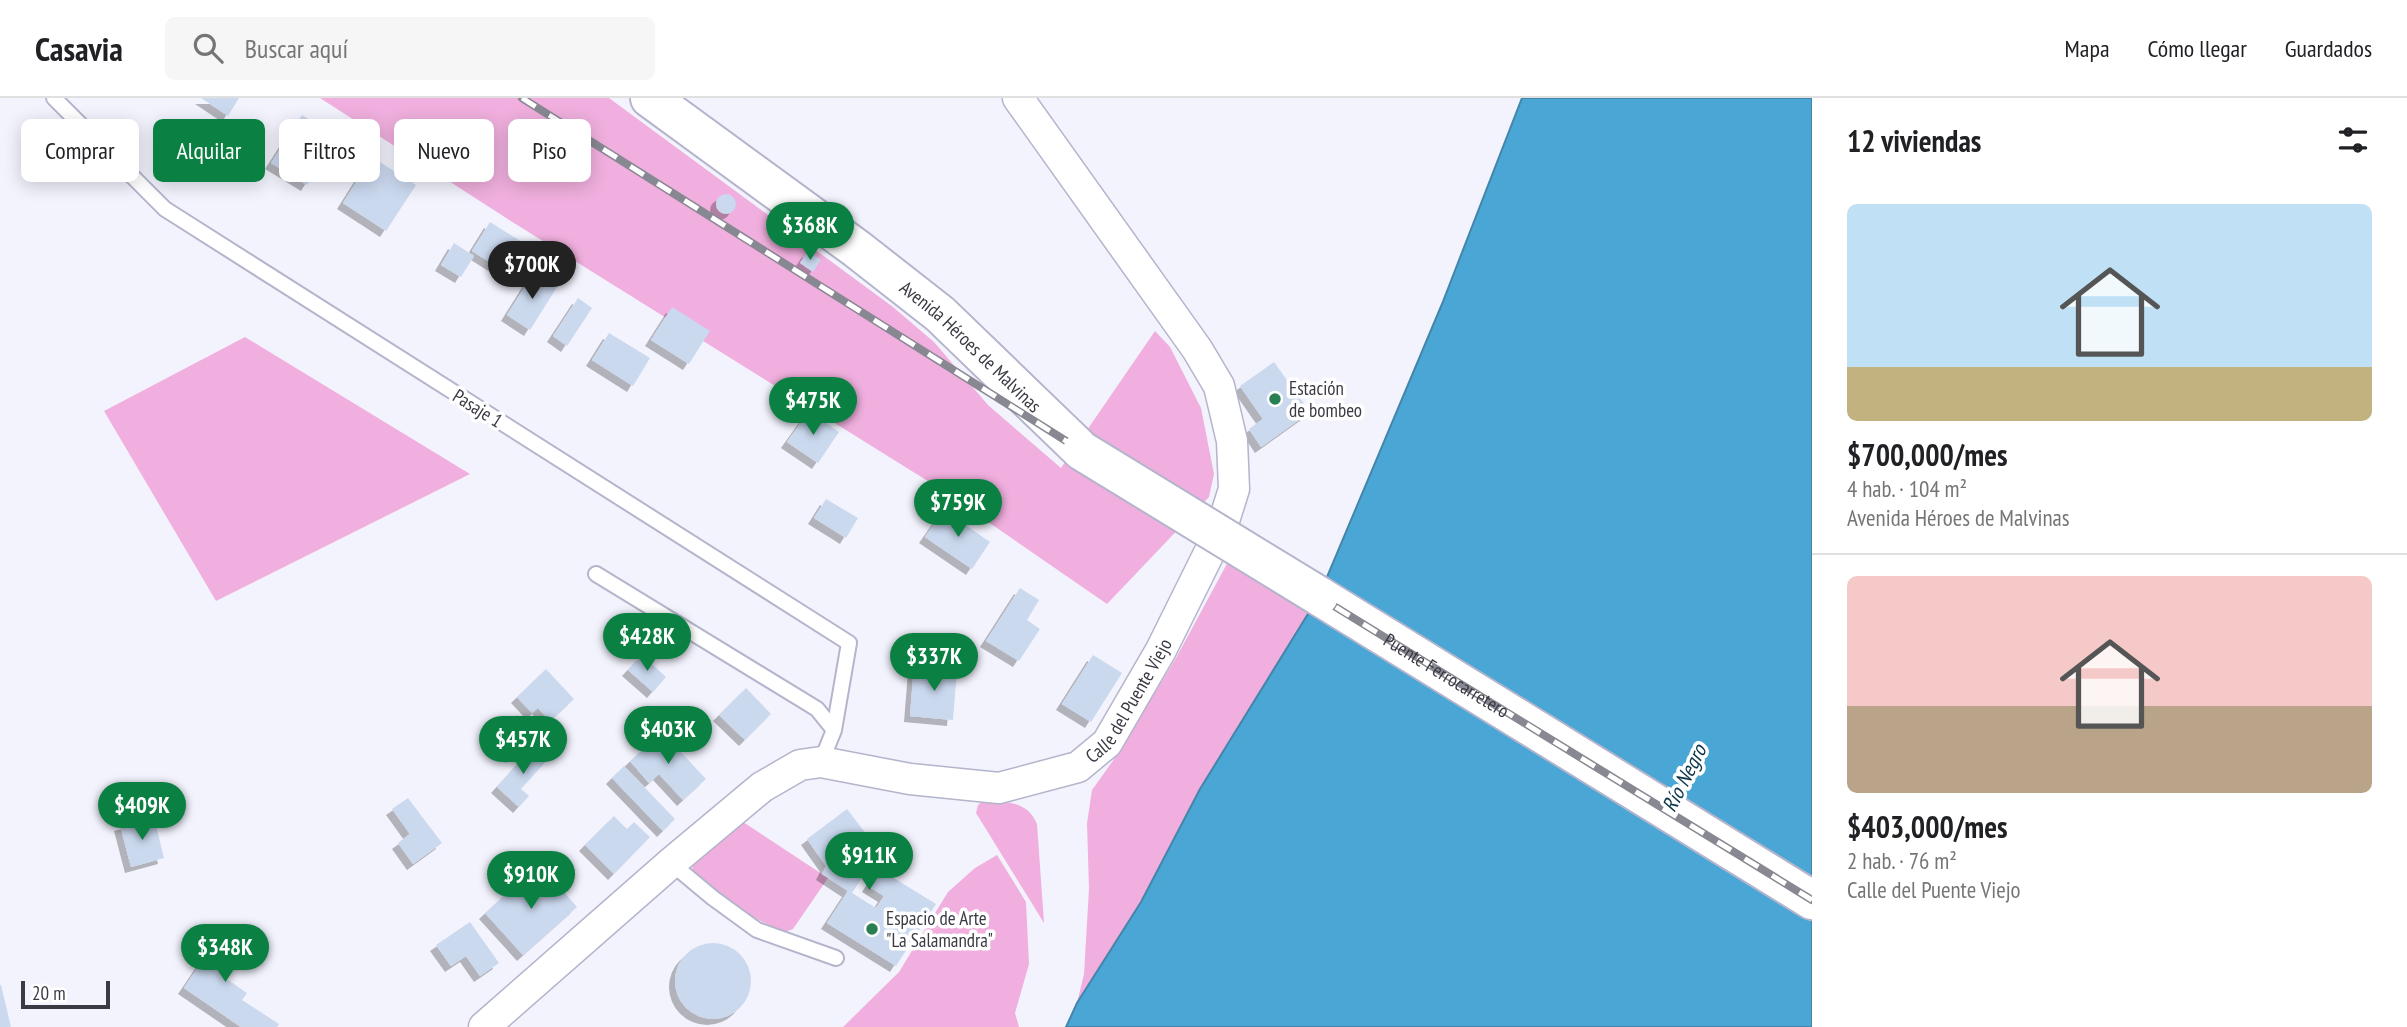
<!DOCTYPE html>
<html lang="es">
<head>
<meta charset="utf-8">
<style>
  body { margin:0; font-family:"PT Sans Narrow",sans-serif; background:#f6f6f6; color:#202124; height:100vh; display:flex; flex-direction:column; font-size:26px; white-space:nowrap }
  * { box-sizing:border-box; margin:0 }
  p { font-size:23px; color:#757577 }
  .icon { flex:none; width:38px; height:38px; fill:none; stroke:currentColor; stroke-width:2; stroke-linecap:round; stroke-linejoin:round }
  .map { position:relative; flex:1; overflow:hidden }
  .sheet { display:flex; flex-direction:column; background:#fff; width:595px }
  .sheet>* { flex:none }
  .guide { position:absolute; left:21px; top:21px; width:665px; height:63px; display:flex; gap:14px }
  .scale { position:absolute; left:21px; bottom:18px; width:89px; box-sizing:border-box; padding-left:7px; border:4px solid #3a3a44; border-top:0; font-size:19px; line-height:24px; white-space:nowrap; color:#3a3a44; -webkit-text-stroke:5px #fff; paint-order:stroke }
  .price { position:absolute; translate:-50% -60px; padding:0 16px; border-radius:24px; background:#0b8043; color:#fff; font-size:23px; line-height:46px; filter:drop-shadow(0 2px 4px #0008) }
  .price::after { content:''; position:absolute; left:50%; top:42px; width:21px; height:16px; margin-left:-10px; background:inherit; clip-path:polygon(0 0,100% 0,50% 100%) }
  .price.on { background:#222; color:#fff }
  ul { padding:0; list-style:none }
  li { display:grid; align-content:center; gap:14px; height:371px; padding:0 35px }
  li+li { border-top:2px solid #e0e0e0 }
  li span { display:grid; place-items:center; height:217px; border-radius:10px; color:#555 }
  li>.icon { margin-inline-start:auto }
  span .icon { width:126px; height:126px; fill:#fffc; stroke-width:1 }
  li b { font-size:30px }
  h2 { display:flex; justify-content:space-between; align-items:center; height:84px; padding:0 35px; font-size:30px }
  .chip { padding:0 24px; border-radius:10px; background:#fff; box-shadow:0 4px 18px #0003; font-size:24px; line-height:63px }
  .chip.on { background:#0b8043; color:#fff }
  header { display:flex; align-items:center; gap:42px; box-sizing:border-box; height:98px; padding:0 35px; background:#fff; border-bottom:2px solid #e0e0e0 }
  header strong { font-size:33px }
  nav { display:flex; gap:38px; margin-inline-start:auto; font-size:24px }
  .search { width:490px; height:63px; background:#f6f6f6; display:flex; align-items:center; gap:18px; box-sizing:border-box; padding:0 24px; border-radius:10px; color:#757577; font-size:26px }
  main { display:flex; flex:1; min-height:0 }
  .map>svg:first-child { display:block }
  .green { fill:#f0afde }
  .water { fill:#49a6d5; stroke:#4486aa; stroke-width:2 }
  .building { fill:#cbd9ef; filter:url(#shadow) }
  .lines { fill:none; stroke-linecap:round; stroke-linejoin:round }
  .lane-casing { stroke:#b4b4cc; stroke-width:18 }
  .street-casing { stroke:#b4b4cc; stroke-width:33 }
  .secondary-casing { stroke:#b4b4cc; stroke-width:42 }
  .lane { stroke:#fff; stroke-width:14 }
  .street { stroke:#fff; stroke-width:30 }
  .secondary { stroke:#fff; stroke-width:38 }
  .rail-casing { stroke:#888892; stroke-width:8 }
  .rail { stroke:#fff; stroke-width:5; stroke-dasharray:16; stroke-linecap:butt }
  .secondary-bridge-casing { stroke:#b4b4cc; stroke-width:42; stroke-linecap:butt }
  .secondary-bridge { stroke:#fff; stroke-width:38 }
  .poi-dot { fill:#2a7f52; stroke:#fff; stroke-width:2.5 }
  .labels { text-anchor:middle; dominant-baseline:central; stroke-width:7; stroke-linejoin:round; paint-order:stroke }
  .street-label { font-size:19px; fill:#3a3a44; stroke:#fff }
  .poi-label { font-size:19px; fill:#3a3a44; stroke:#fff; text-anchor:start }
  .water-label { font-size:21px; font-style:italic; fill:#0b3548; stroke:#fff }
</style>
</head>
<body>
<header>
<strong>Casavia</strong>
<div class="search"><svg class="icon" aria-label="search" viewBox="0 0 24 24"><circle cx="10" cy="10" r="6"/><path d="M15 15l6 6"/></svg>Buscar aquí</div>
<nav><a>Mapa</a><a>Cómo llegar</a><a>Guardados</a></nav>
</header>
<main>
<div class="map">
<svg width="1812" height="929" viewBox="0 0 1812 929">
  <defs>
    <filter id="shadow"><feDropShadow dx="-6" dy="6" stdDeviation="0" flood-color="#0004"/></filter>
  </defs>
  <rect width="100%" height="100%" fill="#f3f3fe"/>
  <!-- green -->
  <path class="green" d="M320,0H609L893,209L934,244L988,307L1061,370L1155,233L1170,249L1201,310L1214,376L1209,399L1107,506L939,390L514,125Z
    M245,239L470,376L216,503L104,313Z
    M1229,462L1311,513L1200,691L1141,804L1077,905L1084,876L1089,791L1087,725L1092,692L1117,657L1176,560Z
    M983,703C1006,704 1027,702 1037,726L1044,825L976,715L978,707Z
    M740,722L828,780L793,831L785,834C748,820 721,799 693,773L692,767Z
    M997,757L1026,804L1029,866L1015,915L1019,929H843L899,874L948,794L975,770Z"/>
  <!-- water -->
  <path class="water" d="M1522,0H1812V929H1066L1077,905L1141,804L1200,691L1319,498L1442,206Z"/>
  <!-- building -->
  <path class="building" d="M201,0H239L228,18Z
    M302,17L337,39L307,87L271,65Z
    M372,59L416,87L386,133L343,105Z
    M716 106a10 10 0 1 1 20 0a10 10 0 1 1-20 0Z
    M490,124L530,149L512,178L472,153Z
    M454,145L474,158L461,179L441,167Z
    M808,153L821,162L813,174L800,165Z
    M534,174L557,189L530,232L507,217Z
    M578,200L592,210L567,248L553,238Z
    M672,209L710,233L689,266L651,242Z
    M609,235L650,260L633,288L592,262Z
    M1274,264L1310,314L1261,349L1249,331L1263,321L1240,288Z
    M809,313L839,334L818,365L787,344Z
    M826,401L858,420L846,440L814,420Z
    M944,412L990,444L972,471L925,439Z
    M1020,490L1039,502L1027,522L1040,531L1019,563L986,543Z
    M642,557L666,579L653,594L628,572Z
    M1093,557L1122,575L1091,624L1062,606Z
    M914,568L957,571L953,622L910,618Z
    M546,571L574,601L550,623L538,610L532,615L517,599Z
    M746,590L771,616L745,642L719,617Z
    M517,617L533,628L512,659L496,649Z
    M662,634L706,681L683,702L659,676L649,685L630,663Z
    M535,647L549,660L521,691L529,698L519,709L497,689Z
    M624,668L675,721L663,733L612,680Z
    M408,700L442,745L413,766L398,745L410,736L392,711Z
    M847,711L879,753L855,772L863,778L852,795L876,810L884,798L868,788L879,771L936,806L896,868L827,825L848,793L822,776L826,768L807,741Z
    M614,718L627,731L634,724L650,739L614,776L585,747Z
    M154,719L164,760L131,769L120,727Z
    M533,771L543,783L549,777L577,809L523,857L485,815Z
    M470,824L499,865L480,878L466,858L451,868L436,847Z
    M226,828L246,841L221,877L247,895L242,902L279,926L277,929H241L184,890Z
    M675 883a38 38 0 1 1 76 0a38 38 0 1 1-76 0Z
    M0,887H1L11,929H0Z"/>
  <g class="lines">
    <!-- lane casing -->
    <g class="lane-casing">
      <path id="lane" d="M54,0L165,111L849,545L834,632
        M596,476L817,611L834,632L821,664
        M671,765L713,800L757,832L836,860"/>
    </g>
    <!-- street casing -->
    <g class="street-casing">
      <g id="street">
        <path id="s1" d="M484,929L671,765L762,689L800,667L821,664L910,681L999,690L1078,669L1107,645L1161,552L1222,429L1234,391L1232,343L1219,288L1197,251L1018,0"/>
      </g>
    </g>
    <!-- secondary casing -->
    <g class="secondary-casing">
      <g id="secondary">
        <path id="s2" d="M650,0L857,151L940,216L1082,353"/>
        <path d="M1319,498L1812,802"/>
      </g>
    </g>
    <!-- lane -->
    <use href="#lane" class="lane"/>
    <!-- street -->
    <use href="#street" class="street"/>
    <!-- secondary -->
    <use href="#secondary" class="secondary"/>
    <!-- rail casing -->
    <g class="rail-casing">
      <g id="rail">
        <path id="s3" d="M522,0L1082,353L1812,802"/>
      </g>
    </g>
    <!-- rail -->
    <use href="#rail" class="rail"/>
    <!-- secondary-bridge casing -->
    <g class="secondary-bridge-casing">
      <path id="secondary-bridge" d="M1082,353L1319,498"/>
    </g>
    <!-- secondary-bridge -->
    <use href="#secondary-bridge" class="secondary-bridge"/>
  </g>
  <!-- markers -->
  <g class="poi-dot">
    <circle cx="1275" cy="301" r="7"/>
    <circle cx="872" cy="831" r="7"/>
  </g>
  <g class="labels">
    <!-- street labels -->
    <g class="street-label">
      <text stroke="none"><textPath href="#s2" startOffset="406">Avenida Héroes de Malvinas</textPath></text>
      <text transform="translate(478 310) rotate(32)">Pasaje 1</text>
      <text stroke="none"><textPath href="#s3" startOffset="1090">Puente Ferrocarretero</textPath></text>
      <text stroke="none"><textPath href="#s1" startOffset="779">Calle del Puente Viejo</textPath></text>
    </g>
    <!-- poi labels -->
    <g class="poi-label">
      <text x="1289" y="290">Estación<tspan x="1289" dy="22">de bombeo</tspan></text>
      <text x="886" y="820">Espacio de Arte<tspan x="886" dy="22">"La Salamandra"</tspan></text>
    </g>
    <!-- water labels -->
    <g class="water-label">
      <text transform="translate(1684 680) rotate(-63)">Río Negro</text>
    </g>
  </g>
</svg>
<div class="scale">20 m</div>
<b class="price" style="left:810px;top:164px">$368K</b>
<b class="price on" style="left:532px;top:203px">$700K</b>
<b class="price" style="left:813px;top:339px">$475K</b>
<b class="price" style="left:958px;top:441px">$759K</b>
<b class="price" style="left:647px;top:575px">$428K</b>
<b class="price" style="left:934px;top:595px">$337K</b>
<b class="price" style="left:668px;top:668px">$403K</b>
<b class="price" style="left:523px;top:678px">$457K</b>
<b class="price" style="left:142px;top:744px">$409K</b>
<b class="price" style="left:869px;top:794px">$911K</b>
<b class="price" style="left:531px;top:813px">$910K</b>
<b class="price" style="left:225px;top:886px">$348K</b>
<div class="guide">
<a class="chip">Comprar</a>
<a class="chip on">Alquilar</a>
<a class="chip">Filtros</a>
<a class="chip">Nuevo</a>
<a class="chip">Piso</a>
</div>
</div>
<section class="sheet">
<h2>12 viviendas<svg class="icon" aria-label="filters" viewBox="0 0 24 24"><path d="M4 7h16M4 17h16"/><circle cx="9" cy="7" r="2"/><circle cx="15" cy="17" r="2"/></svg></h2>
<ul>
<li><span style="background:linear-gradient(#bfe0f5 75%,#c2b280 0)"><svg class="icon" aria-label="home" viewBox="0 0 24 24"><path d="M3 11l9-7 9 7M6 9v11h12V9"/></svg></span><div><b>$700,000/mes</b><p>4 hab. · 104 m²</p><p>Avenida Héroes de Malvinas</p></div></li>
<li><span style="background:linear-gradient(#f6c9c9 60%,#b9a48a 0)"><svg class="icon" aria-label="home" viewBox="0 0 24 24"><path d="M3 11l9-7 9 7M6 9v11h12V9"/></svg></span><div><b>$403,000/mes</b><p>2 hab. · 76 m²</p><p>Calle del Puente Viejo</p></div></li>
</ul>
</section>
</main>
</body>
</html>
